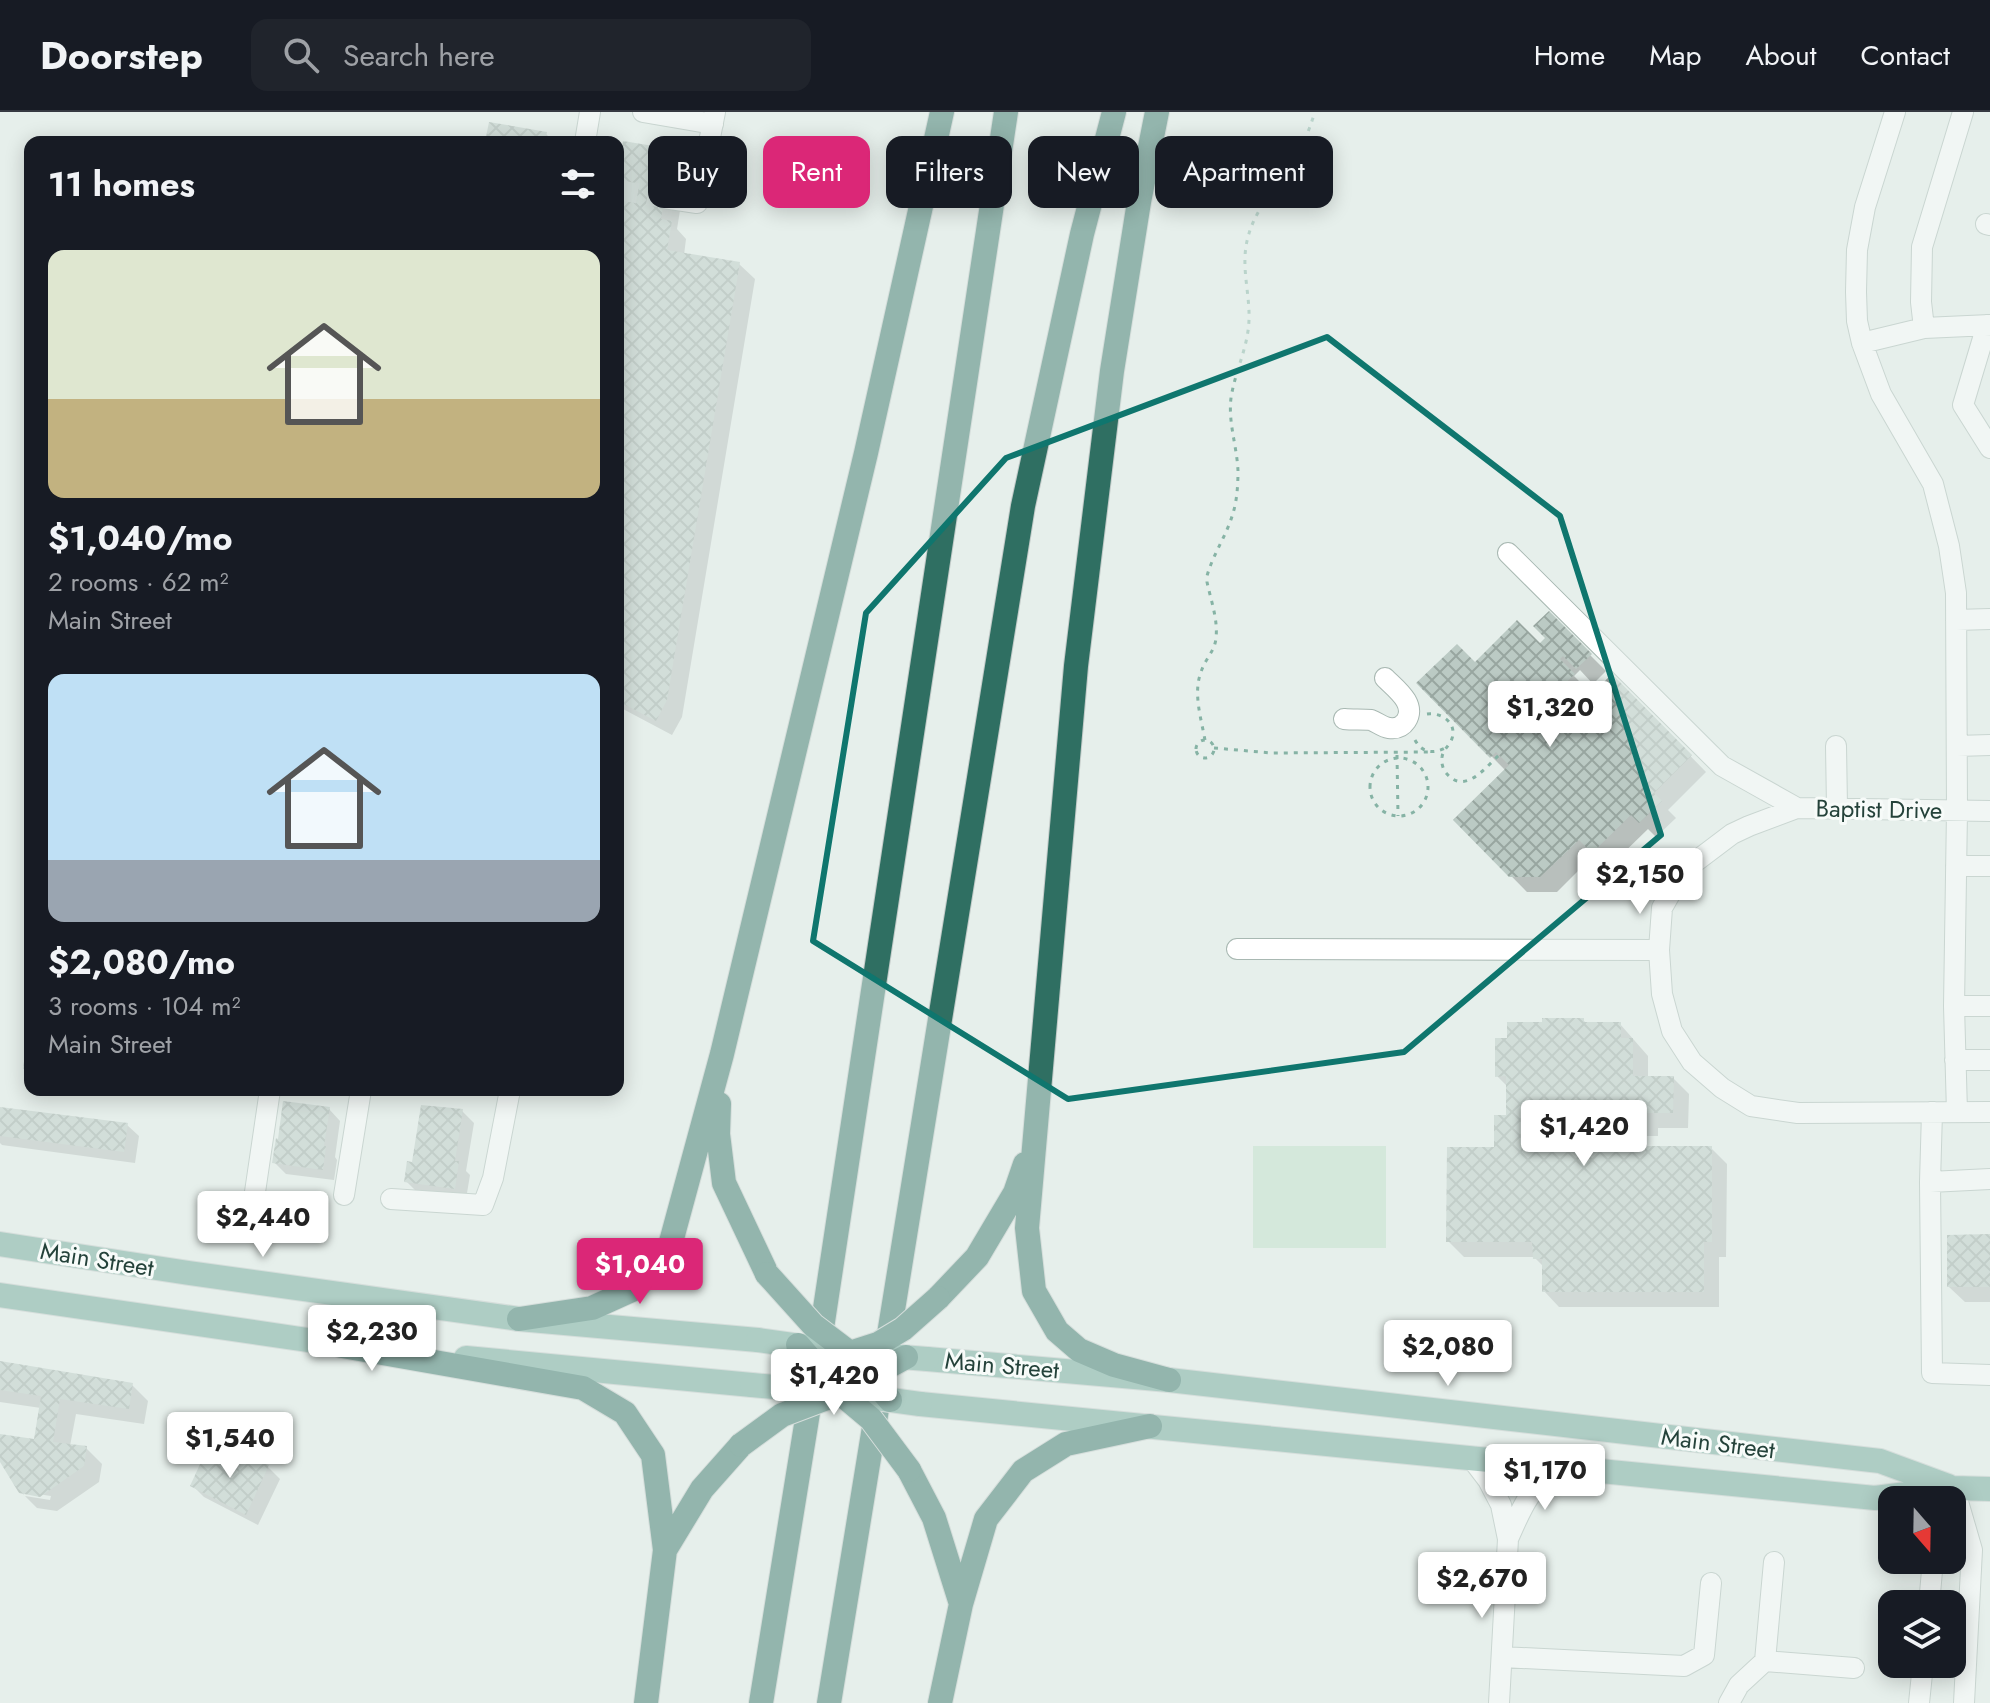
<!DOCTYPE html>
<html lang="en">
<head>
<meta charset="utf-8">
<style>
  body { margin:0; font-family:Jost,sans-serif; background:#20242c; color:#f1f3f6; height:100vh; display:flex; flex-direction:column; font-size:30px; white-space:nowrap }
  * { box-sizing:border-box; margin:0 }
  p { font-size:26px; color:#9ea1a6 }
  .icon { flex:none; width:44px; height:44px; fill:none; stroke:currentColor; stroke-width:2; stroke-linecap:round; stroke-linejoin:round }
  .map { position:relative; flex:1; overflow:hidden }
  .details { position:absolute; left:24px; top:24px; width:600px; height:960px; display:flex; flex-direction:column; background:#171b24; border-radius:16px; box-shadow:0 4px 20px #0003 }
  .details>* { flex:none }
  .hud { position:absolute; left:648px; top:24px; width:760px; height:72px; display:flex; gap:16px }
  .needle { width:52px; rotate:160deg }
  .buttons { position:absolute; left:1878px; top:1374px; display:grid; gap:16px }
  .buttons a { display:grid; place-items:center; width:88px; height:88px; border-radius:16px; background:#171b24; box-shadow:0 4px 20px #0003; font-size:40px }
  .price { position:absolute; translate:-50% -68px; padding:0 18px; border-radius:8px; background:#fff; color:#222; font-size:26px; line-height:52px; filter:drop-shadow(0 2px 4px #0008) }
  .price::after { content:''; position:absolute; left:50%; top:48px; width:24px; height:18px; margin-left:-12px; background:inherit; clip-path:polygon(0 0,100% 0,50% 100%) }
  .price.on { background:#db2777; color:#fff }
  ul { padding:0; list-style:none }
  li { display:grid; align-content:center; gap:16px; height:424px; padding:0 24px }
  li span { display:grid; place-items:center; height:248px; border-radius:16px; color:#555 }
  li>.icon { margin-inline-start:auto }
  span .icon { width:144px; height:144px; fill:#fffc; stroke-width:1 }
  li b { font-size:34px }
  h2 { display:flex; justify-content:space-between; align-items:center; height:96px; padding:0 24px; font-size:34px }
  .tag { padding:0 28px; border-radius:16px; background:#171b24; box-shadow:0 4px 20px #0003; font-size:28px; line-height:72px }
  .tag.on { background:#db2777; color:#fff }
  header { display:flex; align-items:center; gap:48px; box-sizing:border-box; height:112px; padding:0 40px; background:#171b24; border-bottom:2px solid #363941 }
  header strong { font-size:38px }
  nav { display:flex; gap:44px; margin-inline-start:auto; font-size:28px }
  .search { width:560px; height:72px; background:#20242c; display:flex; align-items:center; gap:20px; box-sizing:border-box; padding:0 28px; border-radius:16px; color:#9ea1a6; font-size:30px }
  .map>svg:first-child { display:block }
  .pitch { fill:#bfe0c8 }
  .shadow { fill:#0003 }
  .building { fill:url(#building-cross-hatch) }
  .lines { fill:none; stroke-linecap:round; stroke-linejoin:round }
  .minor-tunnel { stroke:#bfccc8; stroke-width:20; stroke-dasharray:20 10; stroke-linecap:butt }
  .minor-casing { stroke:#a8b8b2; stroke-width:22 }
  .major-casing { stroke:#c2cac8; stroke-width:26 }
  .highway-casing { stroke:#c2cac8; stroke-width:26 }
  .path { stroke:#86b3a5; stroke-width:3; stroke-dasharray:4 6; stroke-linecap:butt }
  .minor { stroke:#fff; stroke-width:20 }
  .major { stroke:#6aa596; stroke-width:24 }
  .highway { stroke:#2f6f62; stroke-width:24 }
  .major-bridge-casing { stroke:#c2cac8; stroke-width:26; stroke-linecap:butt }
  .highway-bridge-casing { stroke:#c2cac8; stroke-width:26; stroke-linecap:butt }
  .major-bridge { stroke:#6aa596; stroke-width:24 }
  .highway-bridge { stroke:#2f6f62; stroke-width:24 }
  .marked { fill:none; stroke:#0f766e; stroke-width:6; stroke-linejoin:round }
  .labels { text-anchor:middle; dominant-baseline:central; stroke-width:6; stroke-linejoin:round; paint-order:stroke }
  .street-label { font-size:24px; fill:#24423a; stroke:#f7fbf9 }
</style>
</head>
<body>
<header>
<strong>Doorstep</strong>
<div class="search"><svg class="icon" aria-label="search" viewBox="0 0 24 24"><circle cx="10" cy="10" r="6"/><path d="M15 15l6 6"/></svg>Search here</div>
<nav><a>Home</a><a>Map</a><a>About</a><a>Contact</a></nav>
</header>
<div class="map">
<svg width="1990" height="1591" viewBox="0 0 1990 1591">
  <defs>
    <pattern id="building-cross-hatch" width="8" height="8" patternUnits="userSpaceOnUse" patternTransform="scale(2)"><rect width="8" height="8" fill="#bbcac4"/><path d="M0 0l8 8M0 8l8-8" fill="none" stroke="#98a6a0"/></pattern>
  </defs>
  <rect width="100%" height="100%" fill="#e6efeb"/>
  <!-- pitch -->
  <path class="pitch" d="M1253,1034H1386V1136H1253Z"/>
  <!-- shadow -->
  <path class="shadow" d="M546,22L554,30H488Z
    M671,39L687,55L677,117L686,127L684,143L739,152L755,167L682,605L672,623L623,597L618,592V70Z
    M1549,502L1606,559L1593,572L1580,558L1574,564L1589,579L1564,603L1568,607L1612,564L1706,660L1668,698L1676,706L1656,725L1648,717L1609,755L1595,742L1557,780H1527L1456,708L1506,659L1419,571L1540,534L1548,526Z
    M1583,908L1587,912H1620L1648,944V966H1673L1689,982L1688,1016H1658V1024H1647V1036H1711L1727,1052L1726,1145H1719V1195H1559L1544,1179V1155L1534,1145H1464L1448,1129L1496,1037L1508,1005V975L1497,964Z
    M104,978H134L133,982Z
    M0,997L127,1013L139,1024L135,1051L2,1033L0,1031Z
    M329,997L340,1009L335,1045L337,1048L334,1068L286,1062L274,1050L280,1029Z
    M462,999L474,1011L466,1059L470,1063L466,1087L418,1081L406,1069L414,1052Z
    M1990,1124V1190H1965L1949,1175Z
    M0,1251L132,1273L148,1289L144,1312L76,1302L70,1334L86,1336L102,1352L99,1370L57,1399L37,1396L25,1384L50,1388L51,1384L24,1380V1383L0,1347V1324L35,1330L41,1296L0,1290Z
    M227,1351L268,1355L280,1367L258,1413L204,1385L192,1373Z"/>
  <!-- building -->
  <path class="building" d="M489,10L547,20L545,30H485Z
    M623,29L672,37L661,107L672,109L667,138L740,150L667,588L656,609L618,589V58Z
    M1549,499L1592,542L1576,557L1563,544L1560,547L1575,562L1550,586L1568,604L1612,562L1692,643L1654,681L1662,689L1639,711L1631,703L1592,741L1579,728L1540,765H1509L1453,708L1509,653L1496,640L1490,646L1416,571L1457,532L1475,550L1517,508L1540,531L1545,526L1533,514Z
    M1542,906H1584V910H1621V926H1633V964H1674L1673,1001H1643V1009H1632V1034H1712V1130H1704V1180H1542V1147H1533L1532,1130H1446L1447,1035H1494V1003H1506V964L1495,965V926H1507V910H1542Z
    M28,919H30V958L23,957Z
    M283,989L330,995L324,1034H326L323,1058L272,1051L276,1026L278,1027Z
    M421,993L463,997L455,1049H459L455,1077L404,1070L407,1049L412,1050Z
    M0,995L128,1011L124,1040L0,1024Z
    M1990,1122V1175H1947V1123Z
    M0,1249L133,1271L129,1297L60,1287L53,1330L87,1334L84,1354L40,1385L19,1381L0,1350V1322L34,1327L41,1284L0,1278Z
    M207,1337L228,1349L246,1343L269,1353L246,1403L190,1374Z"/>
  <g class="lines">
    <!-- minor-tunnel -->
    <path class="minor-tunnel" d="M618,78L664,86"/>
    <!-- minor casing -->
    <g class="minor-casing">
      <path id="minor" d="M643,0L713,12
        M1895,0L1865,95L1857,138L1856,180L1857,209L1862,231L1881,282L1933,372L1949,434L1956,481L1957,699L1954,894L1957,1000
        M585,30L590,0
        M664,86L697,91L715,0
        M1986,112L1990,113
        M1987,213L1963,293L1990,336
        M1924,216L1921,190L1922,135L1963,0
        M1862,231L1924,216L1990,213
        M1508,441L1722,654L1797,696
        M1956,508L1990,507
        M1344,607C1353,608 1362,607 1371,608C1377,610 1382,615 1389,616C1396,617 1402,615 1406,609C1417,592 1396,577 1385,566
        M1836,634L1837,695
        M1957,634L1990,633
        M1990,699L1797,696L1749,714L1732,722L1683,759L1662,796L1659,838L1662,882L1672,919L1692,950L1722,976L1751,994L1798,1001L1990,1000
        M1956,754H1990
        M1237,837L1659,838
        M1954,894H1990
        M1955,948H1990
        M1990,1067L1930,1070L1932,1261L1990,1263
        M1930,1070L1932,1000
        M255,1080L270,978
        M344,1083L361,978
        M391,1087L483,1093L493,1066L510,978
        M1472,1347L1488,1368L1501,1393L1508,1427L1499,1591
        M1954,1376L1972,1438L1964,1591
        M1508,1427C1523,1393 1529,1376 1561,1355
        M1929,1492L1933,1448
        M1502,1545L1684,1554L1704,1543L1711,1471
        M1765,1549L1854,1556
        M1729,1591L1739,1573L1765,1549L1774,1450
        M1919,1591L1923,1552"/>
    </g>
    <!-- major casing -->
    <g class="major-casing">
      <path id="major" d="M0,1132L189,1161L519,1207L758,1228
        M0,1183L362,1236
        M466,1246L752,1273
        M927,1247L1169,1268L1880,1349L1948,1374
        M920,1292L1875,1386L1954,1376L1990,1377"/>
    </g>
    <!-- highway casing -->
    <g class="highway-casing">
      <path id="highway" d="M1157,0L1139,90L1112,259L1076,554L1027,1116L1034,1179L1057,1219L1079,1238L1114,1253L1169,1268
        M719,992L718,1022L724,1071L767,1162
        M938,1186L977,1145L1015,1081L1025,1052
        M519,1207L592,1196L634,1177L668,1141L722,942L866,341L942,0
        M342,1234L583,1276L625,1301L653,1343L665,1438L646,1591
        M819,1236L1006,0
        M886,1241L1023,394L1082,122L1114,0
        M909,1358L934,1406L961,1492
        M665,1438L702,1377L741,1333
        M761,1591L812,1276
        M829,1591L877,1297
        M940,1591L961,1492L986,1407L1023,1359L1066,1332L1150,1314"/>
    </g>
    <!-- path -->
    <path class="path" d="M1427,602C1442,600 1459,612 1451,629C1448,635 1443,638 1442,645C1441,651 1443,658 1447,662C1465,683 1486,655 1499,643
      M1205,628C1201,606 1193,581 1201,560C1205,547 1215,539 1216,526C1218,507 1211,489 1207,470V464C1213,442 1227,423 1233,401C1237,389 1238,372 1238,359C1237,334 1228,311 1231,286C1235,259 1248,236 1249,208C1250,182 1241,156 1247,129C1254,97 1276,77 1293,50C1303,35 1309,18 1315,0
      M1415,628C1422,641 1433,642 1445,636
      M1196 637a9 9 0 1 1 18 0a9 9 0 1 1-18 0Z
      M1214,636L1272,641L1429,640
      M1397,643L1398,704
      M1370 675a29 29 0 1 1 58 0a29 29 0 1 1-58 0Z"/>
    <!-- minor -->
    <use href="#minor" class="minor"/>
    <!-- major -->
    <use href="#major" class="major"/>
    <!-- highway -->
    <use href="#highway" class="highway"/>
    <!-- major-bridge casing -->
    <g class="major-bridge-casing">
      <path id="major-bridge" d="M758,1228L850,1241L927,1247
        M752,1273L840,1281L920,1292"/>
    </g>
    <!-- highway-bridge casing -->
    <g class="highway-bridge-casing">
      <path id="highway-bridge" d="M767,1162L813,1213L850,1241L890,1288
        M798,1233L840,1281L871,1307L909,1358
        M783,1277L822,1259L850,1241L878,1232L903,1217L938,1186
        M741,1333L782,1303L840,1281L906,1245"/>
    </g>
    <!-- major-bridge -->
    <use href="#major-bridge" class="major-bridge"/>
    <!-- highway-bridge -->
    <use href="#highway-bridge" class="highway-bridge"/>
  </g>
  <!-- marked area -->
  <path d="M0 0H1990V1591H0ZM1327,225L1560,404L1661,723L1404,940L1068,987L813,829L866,501L1006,346Z" fill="#e6efeb" fill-opacity=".55" fill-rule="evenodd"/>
  <path class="marked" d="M1327,225L1560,404L1661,723L1404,940L1068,987L813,829L866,501L1006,346Z"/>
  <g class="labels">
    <!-- street labels -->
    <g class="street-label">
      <text transform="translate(1879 697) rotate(1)">Baptist Drive</text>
      <text transform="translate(97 1147) rotate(9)">Main Street</text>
      <text transform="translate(1002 1253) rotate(5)">Main Street</text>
      <text transform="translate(1718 1331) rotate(7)">Main Street</text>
    </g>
  </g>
</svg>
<div class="buttons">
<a><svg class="needle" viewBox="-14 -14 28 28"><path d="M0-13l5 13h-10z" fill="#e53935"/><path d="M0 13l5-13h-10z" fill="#9ea1a6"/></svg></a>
<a><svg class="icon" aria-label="layers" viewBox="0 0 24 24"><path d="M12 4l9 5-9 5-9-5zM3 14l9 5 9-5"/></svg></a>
</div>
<b class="price" style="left:1550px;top:637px">$1,320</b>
<b class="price" style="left:1640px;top:804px">$2,150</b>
<b class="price" style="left:1584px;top:1056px">$1,420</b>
<b class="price" style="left:263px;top:1147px">$2,440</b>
<b class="price on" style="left:640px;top:1194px">$1,040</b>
<b class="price" style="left:372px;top:1261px">$2,230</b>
<b class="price" style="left:1448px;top:1276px">$2,080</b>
<b class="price" style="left:834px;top:1305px">$1,420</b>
<b class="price" style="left:230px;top:1368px">$1,540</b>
<b class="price" style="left:1545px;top:1400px">$1,170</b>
<b class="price" style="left:1482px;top:1508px">$2,670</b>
<div class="hud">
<a class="tag">Buy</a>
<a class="tag on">Rent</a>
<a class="tag">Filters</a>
<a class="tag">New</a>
<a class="tag">Apartment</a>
</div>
<section class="details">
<h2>11 homes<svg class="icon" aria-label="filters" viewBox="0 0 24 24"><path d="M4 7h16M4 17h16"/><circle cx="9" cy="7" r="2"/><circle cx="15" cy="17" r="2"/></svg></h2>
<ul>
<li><span style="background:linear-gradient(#dfe7d0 60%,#c2b280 0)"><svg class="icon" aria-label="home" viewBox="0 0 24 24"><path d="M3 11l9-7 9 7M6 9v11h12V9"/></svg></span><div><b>$1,040/mo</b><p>2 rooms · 62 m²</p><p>Main Street</p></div></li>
<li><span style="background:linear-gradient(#bfe0f5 75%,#9aa5b1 0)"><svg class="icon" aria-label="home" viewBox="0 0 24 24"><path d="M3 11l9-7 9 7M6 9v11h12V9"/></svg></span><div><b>$2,080/mo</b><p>3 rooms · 104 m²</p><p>Main Street</p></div></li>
</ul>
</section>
</div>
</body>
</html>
